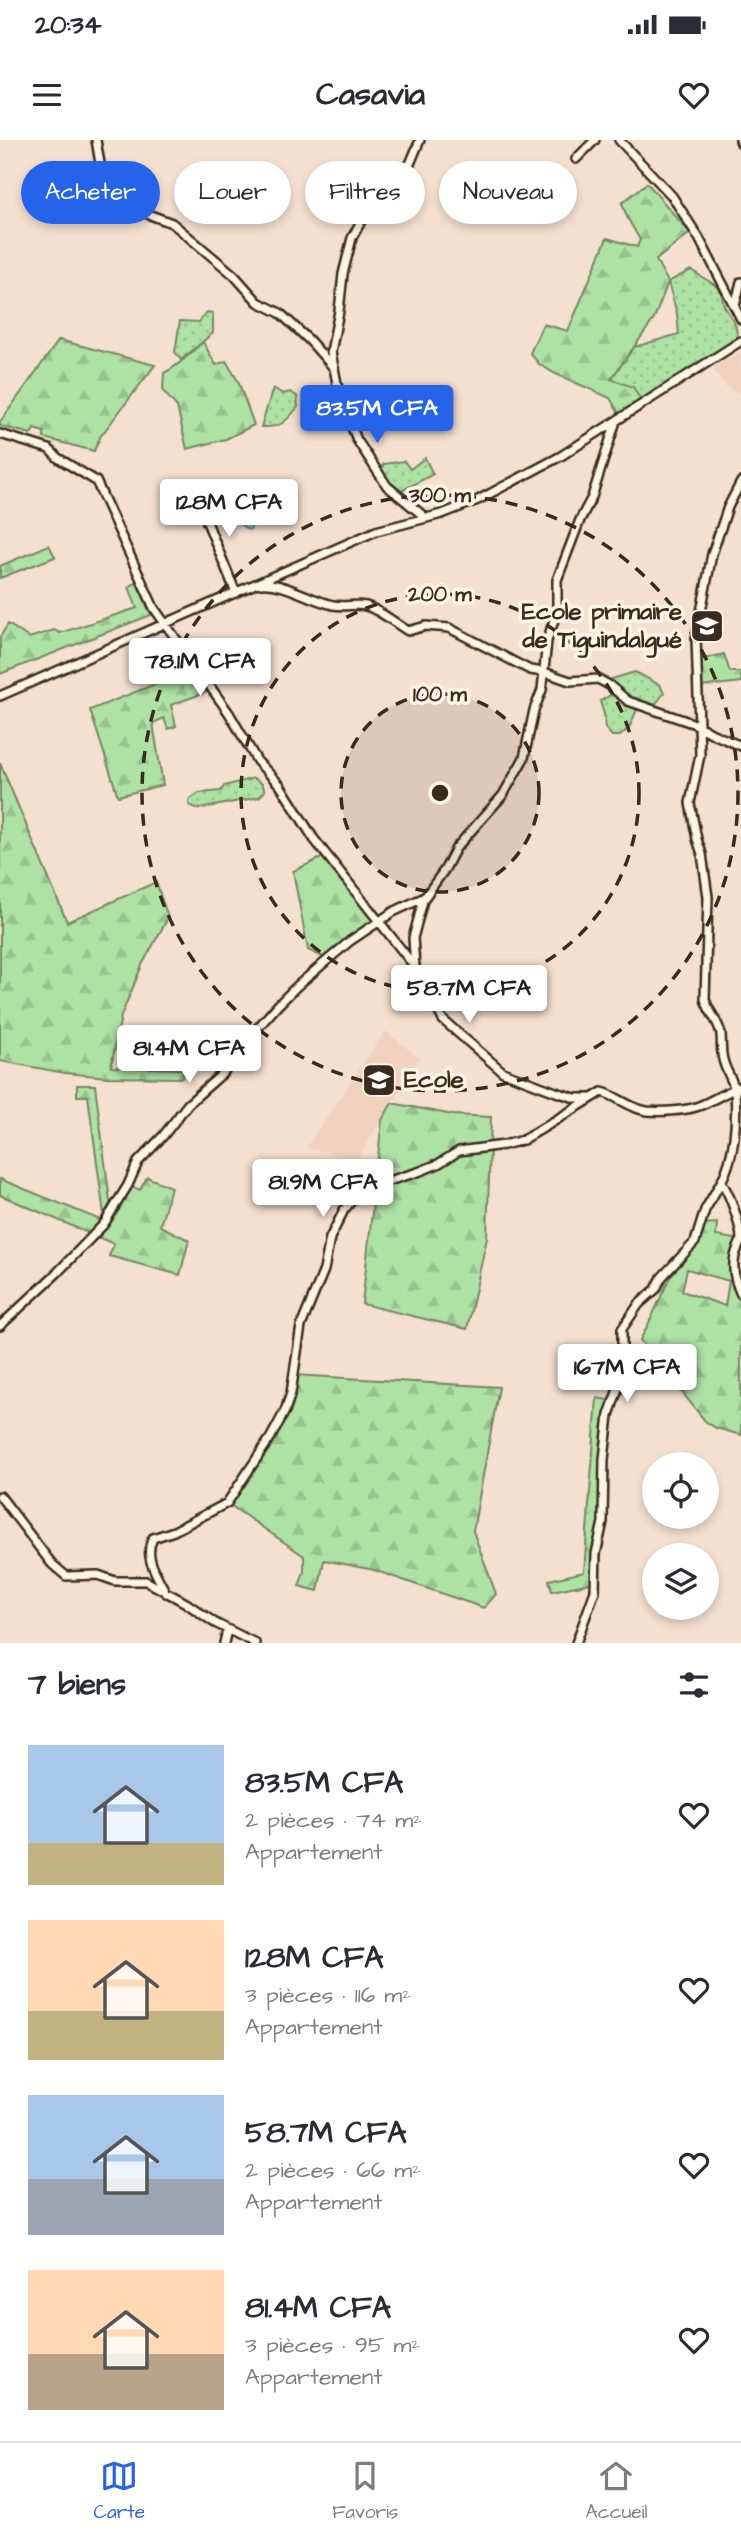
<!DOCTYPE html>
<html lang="fr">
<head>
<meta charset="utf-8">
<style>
  body { margin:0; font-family:"Architects Daughter",sans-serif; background:#f7f7f7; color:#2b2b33; height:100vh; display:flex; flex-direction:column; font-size:26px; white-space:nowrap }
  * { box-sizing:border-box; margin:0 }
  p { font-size:23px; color:#7c7c81 }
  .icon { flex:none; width:38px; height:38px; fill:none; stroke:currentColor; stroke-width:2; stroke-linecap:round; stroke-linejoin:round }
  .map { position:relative; height:1503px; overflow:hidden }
  .drawer { display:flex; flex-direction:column; background:#fff; flex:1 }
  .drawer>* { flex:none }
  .guide { position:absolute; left:21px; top:21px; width:700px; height:63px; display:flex; gap:14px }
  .controls { position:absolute; left:642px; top:1312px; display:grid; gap:14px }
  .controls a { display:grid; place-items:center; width:77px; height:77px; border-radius:50%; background:#fff; box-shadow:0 4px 10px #0003; font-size:35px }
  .price { position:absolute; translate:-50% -60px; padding:0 16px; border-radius:7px; background:#fff; color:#222; font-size:23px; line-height:46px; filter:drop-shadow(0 2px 4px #0008) }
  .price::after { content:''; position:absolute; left:50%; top:42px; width:21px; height:16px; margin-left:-10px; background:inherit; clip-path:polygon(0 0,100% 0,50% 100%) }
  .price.active { background:#2563eb; color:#fff }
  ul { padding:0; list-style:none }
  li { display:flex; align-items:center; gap:21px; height:175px; padding:0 28px }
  li span { display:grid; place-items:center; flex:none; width:196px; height:140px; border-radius:0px; color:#555 }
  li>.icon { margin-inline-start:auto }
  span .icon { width:84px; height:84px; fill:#fffc; stroke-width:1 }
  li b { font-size:30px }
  h2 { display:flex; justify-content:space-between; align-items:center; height:84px; padding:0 28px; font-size:30px }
  .tag { padding:0 24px; border-radius:32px; background:#fff; box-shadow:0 4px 10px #0003; font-size:24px; line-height:63px }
  .tag.active { background:#2563eb; color:#fff }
  .status { display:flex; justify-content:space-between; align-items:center; height:49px; padding:0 35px; background:#fff; direction:ltr }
  .status svg { height:19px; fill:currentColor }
  header { display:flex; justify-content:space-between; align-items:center; height:91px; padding:0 28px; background:#fff; font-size:32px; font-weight:700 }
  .dock { display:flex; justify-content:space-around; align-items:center; height:98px; border-top:2px solid #e1e1e2; background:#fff; font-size:19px; color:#7c7c81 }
  .dock a { display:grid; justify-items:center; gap:4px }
  .dock .active { color:#2563eb }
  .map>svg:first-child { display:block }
  .built { fill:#f0d2bf }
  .grass { fill:url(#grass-dots); stroke:#748661; stroke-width:2 }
  .forest { fill:url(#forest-firs); stroke:#748661; stroke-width:2; fill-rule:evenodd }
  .water { fill:url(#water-waves); stroke:#6d929c; stroke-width:2 }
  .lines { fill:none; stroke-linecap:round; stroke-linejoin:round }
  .minor-casing { stroke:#3b2a1e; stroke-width:12 }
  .minor { stroke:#fcf5e5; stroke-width:7 }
  .ring { fill:none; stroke:#3b2a1e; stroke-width:3.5; stroke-dasharray:12 9 }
  .labels { text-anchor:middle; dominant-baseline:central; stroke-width:7; stroke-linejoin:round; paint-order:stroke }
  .poi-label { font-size:24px; font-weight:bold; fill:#3b2a1e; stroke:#fcf5e5; text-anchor:end }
  .centre { fill:#3b2a1e; stroke:#fcf5e5; stroke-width:3.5 }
  .ring-label { font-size:21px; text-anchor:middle; font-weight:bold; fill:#3b2a1e; stroke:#fcf5e5; stroke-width:7; stroke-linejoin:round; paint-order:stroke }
</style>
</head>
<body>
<div class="status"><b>20:34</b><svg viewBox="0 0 49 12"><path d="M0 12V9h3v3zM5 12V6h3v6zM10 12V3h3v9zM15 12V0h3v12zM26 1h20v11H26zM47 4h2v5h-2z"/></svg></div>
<header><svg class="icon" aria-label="menu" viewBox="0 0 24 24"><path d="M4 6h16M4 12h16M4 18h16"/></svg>Casavia<svg class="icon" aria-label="heart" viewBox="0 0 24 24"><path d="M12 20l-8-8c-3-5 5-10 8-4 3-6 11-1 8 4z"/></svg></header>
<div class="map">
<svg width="741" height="1503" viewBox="0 0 741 1503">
  <defs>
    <pattern id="grass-dots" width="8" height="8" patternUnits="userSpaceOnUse" patternTransform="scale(1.75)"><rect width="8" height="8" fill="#ade2a4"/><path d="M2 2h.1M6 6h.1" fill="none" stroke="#96c28d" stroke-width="1.8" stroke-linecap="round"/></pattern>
    <pattern id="forest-firs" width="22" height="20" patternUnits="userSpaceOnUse" patternTransform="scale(1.75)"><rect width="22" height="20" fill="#ade2a4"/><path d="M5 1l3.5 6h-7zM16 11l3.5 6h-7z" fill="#96c28d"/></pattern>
    <pattern id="water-waves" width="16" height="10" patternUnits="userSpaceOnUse" patternTransform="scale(1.75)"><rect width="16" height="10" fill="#8ed7f0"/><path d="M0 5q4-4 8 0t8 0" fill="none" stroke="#7bb9cd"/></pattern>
  </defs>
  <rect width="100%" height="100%" fill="#f5e0cf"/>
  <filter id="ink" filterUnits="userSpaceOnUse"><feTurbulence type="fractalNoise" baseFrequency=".0143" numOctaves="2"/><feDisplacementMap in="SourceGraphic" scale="14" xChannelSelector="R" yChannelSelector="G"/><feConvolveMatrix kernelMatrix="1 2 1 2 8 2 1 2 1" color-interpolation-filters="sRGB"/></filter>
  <g filter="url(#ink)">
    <!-- built -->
    <path class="built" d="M741,212V253L740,254L727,248L713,230L718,223Z
      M385,891L420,918L357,1019L306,1008Z"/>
    <!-- grass -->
    <path class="grass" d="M691,130L715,145L722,153C722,178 741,174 736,205L643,264L611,239L634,207L679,194L677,174L668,142Z
      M207,172L213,173V193L181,220L175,212L180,181L199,182Z
      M273,248L283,254L290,252L297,256L298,267C286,282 281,288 261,287Z
      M425,318L433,334L396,354L378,333L384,324L404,321L410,329Z
      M635,532L660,545L664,553L651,570L639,565L629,588L620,596H612L605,588L604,574L600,561L616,552L612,539Z
      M254,638L262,644L265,651L259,657L199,669L189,665V660L199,653L221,651L224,646Z"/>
    <!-- forest -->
    <path class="forest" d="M647,43L690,93L656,120L668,142L654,179L611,239L633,247L643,264L621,277L610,258L554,233L539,224L530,213L543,184L568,191L607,98L637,107L640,100L627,77L622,63Z
      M59,200L155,225L100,297L94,311L44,298V292L34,289L31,294L0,286V282Z
      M203,202L216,225L226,221L238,241L254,285L226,299L187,309L177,267L163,251L164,233C179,226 190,213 203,202Z
      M49,405L55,417L0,438V426Z
      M137,442L151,475L0,534V497L8,484L29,498L54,490L60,493L137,468L129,447Z
      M724,514L730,532H741V542L700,547L699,520Z
      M195,528L212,550L171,565L176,586L168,589L164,578L153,583L163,645L118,656L90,570Z
      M0,623L67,782L156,742L168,778L142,825L121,876L111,927L186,929L182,938L108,937L65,933L0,921Z
      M328,715L381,781L329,820L308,810L293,731Z
      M440,831L544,841L541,855H491L492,868L444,871Z
      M77,945H95L111,1069L128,1045L140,1050L147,1037L171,1047L160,1086L189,1100L180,1135L109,1116L114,1104L0,1055V1039L105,1082L88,956H77Z
      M392,963L453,975L491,977L487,1098L467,1189L362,1164L382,980Z
      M717,1083L716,1096L741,1100L734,1117L741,1154V1295L716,1288L705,1281L640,1200C655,1174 664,1146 679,1121C688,1105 694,1104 701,1084ZM687,1129L729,1141L725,1166L682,1151Z
      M294,1235L499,1247L473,1391L496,1454L484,1468L374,1430L324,1420L318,1451L299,1446L304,1432V1416L227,1363L280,1277Z
      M597,1258L608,1260L609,1275L596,1442L552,1451L549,1440L584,1432Z"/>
    <!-- water -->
    <path class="water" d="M251,361L259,368L248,373L251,389L248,390L234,380L235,370H245Z"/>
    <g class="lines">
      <!-- minor casing -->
      <g class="minor-casing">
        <path id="minor" d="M96,0L101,29L113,41L124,48L134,69L172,83L234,135L258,162L280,173L309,200L333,227
          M420,0L410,24L385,48L365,74L352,98L343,134L339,171L331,212L339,254L357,300L387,346L426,378
          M619,0L672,56L699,98L741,179
          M740,0L741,3
          M576,19L595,0
          M735,166L741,142
          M0,294L49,309L58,318L96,341L154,468L229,573L257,621L280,645L314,699L415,827
          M741,342L728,367L712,414L696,498L700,615L690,663L697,699L702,714L708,757L705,859C708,871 719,882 721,894C722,905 720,914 725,926C728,934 734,943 735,951C737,980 735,1017 721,1042C730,1053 741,1086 741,1100C740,1105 736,1110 735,1116C732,1129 735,1142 741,1154
          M196,355L236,453
          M261,444C285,442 309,460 333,465C344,467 355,464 366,466C382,471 394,483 408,491L426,486L449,488L530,530L544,532L570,541L598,539L609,545L628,561L695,584L713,594L741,606
          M0,556L376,391L442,374L478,360L561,316L741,201
          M424,757L413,798L415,827L443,880L503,932L556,952L575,958H590
          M0,1186L57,1133L104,1084L128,1045L138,1022L163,996L188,964L223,933L246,901L278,865L297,846L350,801L393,772L425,757L445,729L456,708L503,655L524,618L534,570L542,550L547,501L557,471V440L580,380L592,357L616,281
          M0,1356L52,1424L66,1436L98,1435L115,1441H146L186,1463L215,1483L255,1503
          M166,1453C157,1435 143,1417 153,1398L174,1391L227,1363L271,1297L285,1271L291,1253L301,1186L324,1130L330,1098L344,1070L353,1059L369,1047L418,1032L438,1024L459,1011L504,1005L523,1000L602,952C618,956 630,969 647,971C661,972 683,971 696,967C712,962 725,951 741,947
          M224,1503L227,1490
          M576,1503L595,1451L596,1414L603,1382L604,1319L609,1275L622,1237V1189L639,1164L656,1149L662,1137L695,1102L705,1070L721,1042"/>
      </g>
      <!-- minor -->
      <use href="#minor" class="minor"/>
    </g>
  </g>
  <!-- distance rings -->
  <circle cx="440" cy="653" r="99" fill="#3b2a1e" fill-opacity=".12"/>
  <g class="ring">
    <circle cx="440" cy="653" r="99"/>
    <circle cx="440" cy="653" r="199"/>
    <circle cx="440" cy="653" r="298"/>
  </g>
  <!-- icons -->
  <defs>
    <g id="school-square" transform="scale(1.75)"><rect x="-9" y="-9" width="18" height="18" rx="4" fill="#3b2a1e" stroke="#fcf5e5"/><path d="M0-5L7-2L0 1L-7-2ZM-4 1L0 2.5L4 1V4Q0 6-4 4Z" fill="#fff"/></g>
  </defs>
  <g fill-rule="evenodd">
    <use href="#school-square" x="707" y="486"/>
    <use href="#school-square" x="379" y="940"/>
  </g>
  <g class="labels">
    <!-- poi labels -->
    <g class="poi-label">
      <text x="682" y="472">Ecole primaire<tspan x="682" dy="28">de Tiguindalgué</tspan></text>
      <text x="404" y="940" text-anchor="start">Ecole</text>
    </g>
  </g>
  <circle cx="440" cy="653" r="10" class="centre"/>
  <g class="ring-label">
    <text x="440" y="362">300 m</text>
    <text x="440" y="461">200 m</text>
    <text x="440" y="561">100 m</text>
  </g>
</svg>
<div class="controls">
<a><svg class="icon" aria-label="locate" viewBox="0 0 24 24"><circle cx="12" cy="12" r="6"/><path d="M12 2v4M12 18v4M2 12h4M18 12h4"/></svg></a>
<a><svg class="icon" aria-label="layers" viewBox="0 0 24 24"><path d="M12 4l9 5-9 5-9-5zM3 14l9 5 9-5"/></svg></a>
</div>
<b class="price active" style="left:377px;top:305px">83.5M CFA</b>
<b class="price" style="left:229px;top:399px">128M CFA</b>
<b class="price" style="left:200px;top:558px">78.1M CFA</b>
<b class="price" style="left:469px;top:885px">58.7M CFA</b>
<b class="price" style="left:189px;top:945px">81.4M CFA</b>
<b class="price" style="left:323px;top:1079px">81.9M CFA</b>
<b class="price" style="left:627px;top:1264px">167M CFA</b>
<div class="guide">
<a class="tag active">Acheter</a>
<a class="tag">Louer</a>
<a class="tag">Filtres</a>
<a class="tag">Nouveau</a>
</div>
</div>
<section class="drawer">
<h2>7 biens<svg class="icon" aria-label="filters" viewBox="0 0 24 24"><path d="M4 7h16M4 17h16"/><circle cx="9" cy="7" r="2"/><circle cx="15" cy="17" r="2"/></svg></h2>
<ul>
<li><span style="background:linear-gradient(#a9c7e8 70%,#c2b280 0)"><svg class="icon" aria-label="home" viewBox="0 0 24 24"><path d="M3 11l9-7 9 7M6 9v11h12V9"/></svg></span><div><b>83.5M CFA</b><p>2 pièces · 74 m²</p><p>Appartement</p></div><svg class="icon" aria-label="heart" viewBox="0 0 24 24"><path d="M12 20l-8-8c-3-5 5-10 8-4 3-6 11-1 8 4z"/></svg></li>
<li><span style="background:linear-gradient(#ffd9b3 65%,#c2b280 0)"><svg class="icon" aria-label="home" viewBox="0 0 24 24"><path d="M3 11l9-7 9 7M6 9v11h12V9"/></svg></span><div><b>128M CFA</b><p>3 pièces · 116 m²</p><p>Appartement</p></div><svg class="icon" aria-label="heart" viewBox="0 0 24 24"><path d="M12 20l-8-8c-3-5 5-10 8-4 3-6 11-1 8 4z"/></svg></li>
<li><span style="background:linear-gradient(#a9c7e8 60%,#9aa5b1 0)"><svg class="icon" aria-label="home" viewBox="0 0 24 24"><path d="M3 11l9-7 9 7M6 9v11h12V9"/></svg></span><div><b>58.7M CFA</b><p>2 pièces · 66 m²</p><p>Appartement</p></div><svg class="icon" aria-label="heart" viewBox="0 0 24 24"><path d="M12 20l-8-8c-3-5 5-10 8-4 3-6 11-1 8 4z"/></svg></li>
<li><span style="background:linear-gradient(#ffd9b3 60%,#b9a48a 0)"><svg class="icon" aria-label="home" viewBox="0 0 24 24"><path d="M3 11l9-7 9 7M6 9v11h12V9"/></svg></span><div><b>81.4M CFA</b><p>3 pièces · 95 m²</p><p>Appartement</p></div><svg class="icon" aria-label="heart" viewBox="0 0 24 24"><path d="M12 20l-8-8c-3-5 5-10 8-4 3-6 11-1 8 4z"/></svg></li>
</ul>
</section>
<nav class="dock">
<a class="active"><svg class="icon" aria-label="map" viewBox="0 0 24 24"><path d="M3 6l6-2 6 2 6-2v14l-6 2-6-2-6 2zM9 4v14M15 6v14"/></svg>Carte</a>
<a><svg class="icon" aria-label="saved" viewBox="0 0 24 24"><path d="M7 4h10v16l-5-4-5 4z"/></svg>Favoris</a>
<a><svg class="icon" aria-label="home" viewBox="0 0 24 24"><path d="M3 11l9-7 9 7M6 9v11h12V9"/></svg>Accueil</a>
</nav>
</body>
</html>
